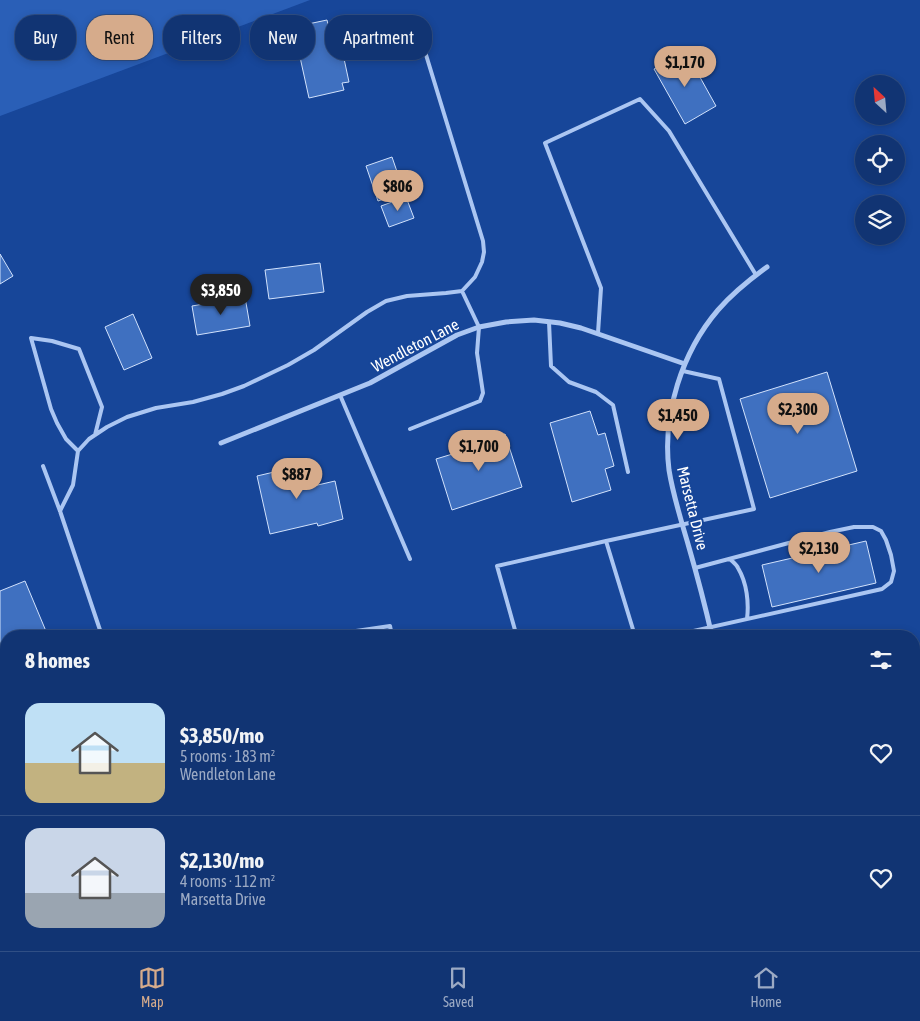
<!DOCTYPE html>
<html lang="en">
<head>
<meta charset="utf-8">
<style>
  body { margin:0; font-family:"Asap Condensed",sans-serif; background:#1a3c78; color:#f1f3f6; height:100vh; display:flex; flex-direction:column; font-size:19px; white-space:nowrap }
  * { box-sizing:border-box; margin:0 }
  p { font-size:16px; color:#9caac4 }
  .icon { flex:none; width:28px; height:28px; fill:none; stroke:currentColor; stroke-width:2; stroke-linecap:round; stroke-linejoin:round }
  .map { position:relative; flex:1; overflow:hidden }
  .drawer { position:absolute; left:0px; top:630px; width:920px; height:321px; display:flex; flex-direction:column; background:#113473; border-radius:20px 20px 0 0; box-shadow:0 2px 8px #0003,0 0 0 1px #304f85 }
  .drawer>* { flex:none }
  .hud { position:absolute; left:15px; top:15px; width:500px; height:45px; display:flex; gap:10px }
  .needle { width:32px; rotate:334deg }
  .tools { position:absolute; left:855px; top:75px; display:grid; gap:10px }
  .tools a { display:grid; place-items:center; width:50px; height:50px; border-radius:50%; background:#113473; box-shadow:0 2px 8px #0003,0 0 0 1px #304f85; font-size:25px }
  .price { position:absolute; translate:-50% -42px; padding:0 11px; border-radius:18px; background:#d6ab8b; color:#111; font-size:16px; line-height:32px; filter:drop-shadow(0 1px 2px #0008) }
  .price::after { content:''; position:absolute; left:50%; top:30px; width:15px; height:11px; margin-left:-8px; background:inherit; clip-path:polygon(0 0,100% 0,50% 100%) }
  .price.on { background:#222; color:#fff }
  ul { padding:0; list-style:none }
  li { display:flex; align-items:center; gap:15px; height:125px; padding:0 25px }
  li+li { border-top:1px solid #304f85 }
  li span { display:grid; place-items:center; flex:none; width:140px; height:100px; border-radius:15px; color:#555 }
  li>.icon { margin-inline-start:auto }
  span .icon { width:60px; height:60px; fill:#fffc; stroke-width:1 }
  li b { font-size:21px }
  h2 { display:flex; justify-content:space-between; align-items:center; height:60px; padding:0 25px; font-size:21px }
  .tag { padding:0 18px; border-radius:20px; background:#113473; box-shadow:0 2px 8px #0003,0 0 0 1px #304f85; font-size:18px; line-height:45px }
  .tag.on { background:#d6ab8b; color:#111 }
  .tab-bar { display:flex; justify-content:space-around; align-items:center; height:70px; border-top:1px solid #304f85; background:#113473; font-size:14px; color:#9caac4 }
  .tab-bar a { display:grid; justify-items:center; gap:2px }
  .tab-bar .on { color:#d6ab8b }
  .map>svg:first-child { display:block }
  .green { fill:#2a5fb7 }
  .building { fill:#3f70c0; stroke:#d2e2fc }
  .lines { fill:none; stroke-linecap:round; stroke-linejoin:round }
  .lane { stroke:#abc6f2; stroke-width:4 }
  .street { stroke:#abc6f2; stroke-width:5 }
  .secondary { stroke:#d9e6fc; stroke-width:10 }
  .labels { text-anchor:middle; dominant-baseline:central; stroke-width:4; stroke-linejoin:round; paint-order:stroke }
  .street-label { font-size:16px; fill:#fff; stroke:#174699 }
</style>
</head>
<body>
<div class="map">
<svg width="920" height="951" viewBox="0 0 920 951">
  <rect width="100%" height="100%" fill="#174699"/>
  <!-- green -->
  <path class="green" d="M0,0H310L0,116Z"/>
  <!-- building -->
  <path class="building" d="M327,20L335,56L343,54L349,82L342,83L344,90L309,98L298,48L313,44L308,24Z
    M686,52L716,106L685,124L654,69Z
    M392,157L404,192L378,201L366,166Z
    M406,197L414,218L389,227L381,206Z
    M0,254L13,276L0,284Z
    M320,263L324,292L269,299L265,270Z
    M245,297L250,326L197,335L192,306Z
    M133,314L152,358L124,370L105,327Z
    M827,372L857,471L770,498L740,399Z
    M590,411L598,435L605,433L614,466L605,469L611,490L572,502L550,423Z
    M505,434L522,487L452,510L436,459L469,449L467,443L491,435L492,439Z
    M304,465L309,487L335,481L343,519L318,526L317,523L270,534L257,476Z
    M866,541L876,583L772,607L762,565Z
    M25,581L48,636H6V799L0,802V591Z"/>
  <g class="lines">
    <!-- lane -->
    <path class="lane" d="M549,322L551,366L569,382L596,392L613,405L628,472
      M598,333L601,288L545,143L640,99L669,131L756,275
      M340,395L410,559
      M410,429L480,401L483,393L477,353L479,327L462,291
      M78,451L66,439L57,423L51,409L31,338L52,341L79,349L102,407L95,435
      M43,466L60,511L102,636
      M60,511L73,485L78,451L89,439L107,427L127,417L156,408L193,402L222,394L244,386L288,365L314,350L367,312L386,301L407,296L446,293L462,291L475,277L482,262L484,252L483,241L423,45
      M606,541L754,509L719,379L683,371
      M730,559C733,562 737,565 738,568C747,583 749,603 747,619
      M322,636L390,626L392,636
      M520,636L515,630L497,566L606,541L635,636
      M671,636L882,589L891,582L894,571L891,555L886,540L881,531L873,527H854L830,532L695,568
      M119,945L120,951
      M535,945L536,951
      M589,945V951"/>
    <!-- street -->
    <path class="street" d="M221,443L370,383L457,335L479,327L506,322L534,320L560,323L581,328L685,364
      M712,636C705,605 697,575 688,544C681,520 673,495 669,470C662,414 682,352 718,310C732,294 749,280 767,267
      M287,945V951"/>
    <!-- secondary -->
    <path class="secondary" d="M0,872L6,871
      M914,906L920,907"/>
  </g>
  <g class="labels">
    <!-- street labels -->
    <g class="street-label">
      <text transform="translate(415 345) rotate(-28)">Wendleton Lane</text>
      <text transform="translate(693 508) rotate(76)">Marsetta Drive</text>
    </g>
  </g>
</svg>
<div class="tools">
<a><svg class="needle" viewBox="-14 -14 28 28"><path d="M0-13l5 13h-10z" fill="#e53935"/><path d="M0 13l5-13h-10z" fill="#9caac4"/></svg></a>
<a><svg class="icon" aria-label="locate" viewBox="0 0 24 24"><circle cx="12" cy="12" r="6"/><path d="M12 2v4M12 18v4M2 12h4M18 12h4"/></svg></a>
<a><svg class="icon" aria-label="layers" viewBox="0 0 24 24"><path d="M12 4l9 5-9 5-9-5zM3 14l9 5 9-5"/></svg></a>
</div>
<b class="price" style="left:685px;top:88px">$1,170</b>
<b class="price" style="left:398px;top:212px">$806</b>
<b class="price on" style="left:221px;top:316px">$3,850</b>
<b class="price" style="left:798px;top:435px">$2,300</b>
<b class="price" style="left:678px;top:441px">$1,450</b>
<b class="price" style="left:479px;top:472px">$1,700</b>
<b class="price" style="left:297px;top:500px">$887</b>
<b class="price" style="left:819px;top:574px">$2,130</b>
<div class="hud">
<a class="tag">Buy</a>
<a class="tag on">Rent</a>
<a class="tag">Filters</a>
<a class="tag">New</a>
<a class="tag">Apartment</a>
</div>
<section class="drawer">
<h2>8 homes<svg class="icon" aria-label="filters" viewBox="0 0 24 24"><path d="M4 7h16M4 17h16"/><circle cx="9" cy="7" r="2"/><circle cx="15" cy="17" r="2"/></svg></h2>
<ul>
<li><span style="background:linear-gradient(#bfe0f5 60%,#c2b280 0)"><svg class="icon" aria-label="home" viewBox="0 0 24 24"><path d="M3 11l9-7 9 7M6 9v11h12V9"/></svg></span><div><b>$3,850/mo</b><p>5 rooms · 183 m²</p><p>Wendleton Lane</p></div><svg class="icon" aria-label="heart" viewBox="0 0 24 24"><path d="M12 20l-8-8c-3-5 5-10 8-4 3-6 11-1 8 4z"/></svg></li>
<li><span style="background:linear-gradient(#c9d6e8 65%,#9aa5b1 0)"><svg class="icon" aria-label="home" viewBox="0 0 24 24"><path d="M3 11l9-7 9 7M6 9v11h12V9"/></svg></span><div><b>$2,130/mo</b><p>4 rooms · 112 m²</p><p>Marsetta Drive</p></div><svg class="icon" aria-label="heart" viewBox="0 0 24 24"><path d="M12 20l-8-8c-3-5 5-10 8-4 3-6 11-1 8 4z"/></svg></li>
</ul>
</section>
</div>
<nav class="tab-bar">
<a class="on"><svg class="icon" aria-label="map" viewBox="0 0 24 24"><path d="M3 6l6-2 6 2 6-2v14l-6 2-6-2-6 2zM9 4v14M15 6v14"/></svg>Map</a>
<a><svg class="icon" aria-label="saved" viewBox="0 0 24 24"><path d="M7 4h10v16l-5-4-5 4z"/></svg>Saved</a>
<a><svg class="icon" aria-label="home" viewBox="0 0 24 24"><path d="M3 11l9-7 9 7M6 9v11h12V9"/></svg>Home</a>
</nav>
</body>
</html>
